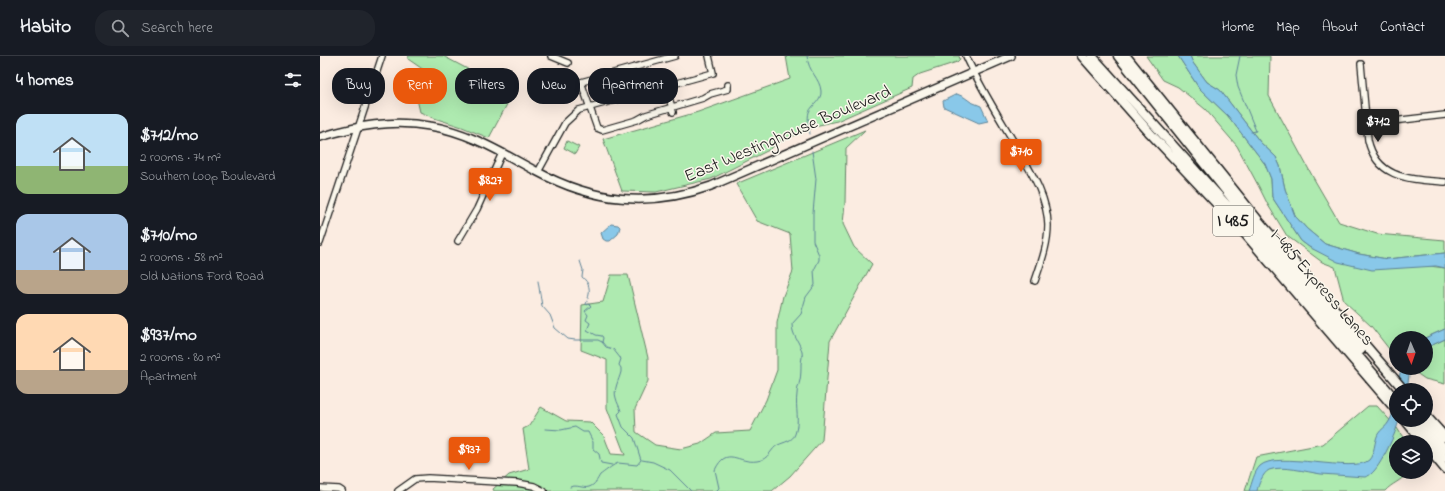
<!DOCTYPE html>
<html lang="en">
<head>
<meta charset="utf-8">
<style>
  body { margin:0; font-family:"Indie Flower",sans-serif; background:#20242c; color:#f1f3f6; height:100vh; display:flex; flex-direction:column; font-size:15px; white-space:nowrap }
  * { box-sizing:border-box; margin:0 }
  p { font-size:13px; color:#9ea1a6 }
  .icon { flex:none; width:22px; height:22px; fill:none; stroke:currentColor; stroke-width:2; stroke-linecap:round; stroke-linejoin:round }
  .map { position:relative; flex:1; overflow:hidden }
  .side { display:flex; flex-direction:column; background:#171b24; width:320px }
  .side>* { flex:none }
  .hud { position:absolute; left:12px; top:12px; width:380px; height:36px; display:flex; gap:8px }
  .needle { width:26px; rotate:178deg }
  .controls { position:absolute; left:1069px; top:275px; display:grid; gap:8px }
  .controls a { display:grid; place-items:center; width:44px; height:44px; border-radius:50%; background:#171b24; box-shadow:0 4px 16px #0002; font-size:20px }
  .price { position:absolute; translate:-50% -34px; padding:0 9px; border-radius:4px; background:#ea580c; color:#fff; font-size:13px; line-height:26px; filter:drop-shadow(0 1px 2px #0008) }
  .price::after { content:''; position:absolute; left:50%; top:24px; width:12px; height:9px; margin-left:-6px; background:inherit; clip-path:polygon(0 0,100% 0,50% 100%) }
  .price.selected { background:#222; color:#fff }
  ul { padding:0; list-style:none }
  li { display:flex; align-items:center; gap:12px; height:100px; padding:0 16px }
  li span { display:grid; place-items:center; flex:none; width:112px; height:80px; border-radius:12px; color:#555 }
  li>.icon { margin-inline-start:auto }
  span .icon { width:48px; height:48px; fill:#fffc; stroke-width:1 }
  li b { font-size:17px }
  h2 { display:flex; justify-content:space-between; align-items:center; height:48px; padding:0 16px; font-size:17px }
  .pill { padding:0 14px; border-radius:16px; background:#171b24; box-shadow:0 4px 16px #0002; font-size:14px; line-height:36px }
  .pill.selected { background:#ea580c; color:#fff }
  header { display:flex; align-items:center; gap:24px; box-sizing:border-box; height:56px; padding:0 20px; background:#171b24; border-bottom:1px solid #363941 }
  header strong { font-size:19px }
  nav { display:flex; gap:22px; margin-inline-start:auto; font-size:14px }
  .search { width:280px; height:36px; background:#20242c; display:flex; align-items:center; gap:10px; box-sizing:border-box; padding:0 14px; border-radius:16px; color:#9ea1a6; font-size:15px }
  main { display:flex; flex:1; min-height:0 }
  .map>svg:first-child { display:block }
  .green { fill:#aeeab0; stroke:#658366 }
  .water { fill:#89c8e9; stroke:#5d8397 }
  .lines { fill:none; stroke-linecap:round; stroke-linejoin:round }
  .stream { stroke:#5d8397; stroke-width:1 }
  .minor-casing { stroke:#1c1c1c; stroke-width:8 }
  .major-casing { stroke:#1c1c1c; stroke-width:10 }
  .highway-casing { stroke:#1c1c1c; stroke-width:11 }
  .minor { stroke:#fbf7ec; stroke-width:5.5 }
  .major { stroke:#fbf7ec; stroke-width:7 }
  .highway { stroke:#fbf7ec; stroke-width:8 }
  .labels { text-anchor:middle; dominant-baseline:central; stroke-width:3; stroke-linejoin:round; paint-order:stroke }
  .shield { fill:#fbf7ec; stroke:#5f5e5a; stroke-width:1 }
  .shield-label { font-size:17px; font-weight:bold; fill:#1c1c1c }
  .street-label { font-size:18px; fill:#1c1c1c; stroke:#fbf7ec }
</style>
</head>
<body>
<header>
<strong>Habito</strong>
<div class="search"><svg class="icon" aria-label="search" viewBox="0 0 24 24"><circle cx="10" cy="10" r="6"/><path d="M15 15l6 6"/></svg>Search here</div>
<nav><a>Home</a><a>Map</a><a>About</a><a>Contact</a></nav>
</header>
<main>
<section class="side">
<h2>4 homes<svg class="icon" aria-label="filters" viewBox="0 0 24 24"><path d="M4 7h16M4 17h16"/><circle cx="9" cy="7" r="2"/><circle cx="15" cy="17" r="2"/></svg></h2>
<ul>
<li><span style="background:linear-gradient(#bfe0f5 65%,#8fb573 0)"><svg class="icon" aria-label="home" viewBox="0 0 24 24"><path d="M3 11l9-7 9 7M6 9v11h12V9"/></svg></span><div><b>$712/mo</b><p>2 rooms · 74 m²</p><p>Southern Loop Boulevard</p></div></li>
<li><span style="background:linear-gradient(#a9c7e8 70%,#b9a48a 0)"><svg class="icon" aria-label="home" viewBox="0 0 24 24"><path d="M3 11l9-7 9 7M6 9v11h12V9"/></svg></span><div><b>$710/mo</b><p>2 rooms · 58 m²</p><p>Old Nations Ford Road</p></div></li>
<li><span style="background:linear-gradient(#ffd9b3 70%,#b9a48a 0)"><svg class="icon" aria-label="home" viewBox="0 0 24 24"><path d="M3 11l9-7 9 7M6 9v11h12V9"/></svg></span><div><b>$937/mo</b><p>2 rooms · 80 m²</p><p>Apartment</p></div></li>
</ul>
</section>
<div class="map">
<svg width="1125" height="435" viewBox="0 0 1125 435">
  <rect width="100%" height="100%" fill="#fbece1"/>
  <filter id="ink" filterUnits="userSpaceOnUse"><feTurbulence type="fractalNoise" baseFrequency=".025" numOctaves="2"/><feDisplacementMap in="SourceGraphic" scale="8" xChannelSelector="R" yChannelSelector="G"/><feConvolveMatrix kernelMatrix="1 2 1 2 8 2 1 2 1" color-interpolation-filters="sRGB"/></filter>
  <g filter="url(#ink)">
    <!-- green -->
    <path class="green" d="M88,0H123L193,37L169,82L142,71L114,62L100,56L97,43L115,31L114,21L88,3Z
      M466,0H639L640,3L637,6L600,18L593,23L592,32L517,65L499,69L459,86L449,94L391,123L336,136L302,135L283,83L378,56L470,23Z
      M826,0H858L879,32L908,60L945,108L951,123L952,141L981,185L989,191L1000,196L1125,212V273L1105,282H1076V305L1073,298L1051,270L1024,245L1015,211L1002,206L967,180L948,149L939,131L917,90L885,53L858,31L843,24Z
      M870,0H950L949,40L994,123L1019,166L1057,178L1125,184V197L1067,203L1039,198L1005,188L987,173L975,160L965,133L960,110L956,101L940,86L900,34L887,26L873,7Z
      M545,74L526,92L525,147L523,168L534,191L552,208L510,285L502,384L470,420L452,435H174L173,433L189,419L209,413L203,373L209,370L221,351L246,365L270,366L284,380L291,398L305,399L287,352V304L261,294L262,249L283,246L291,219H308L328,302V325L315,353L316,376L335,389L361,393L380,388L396,377L430,375L446,344L457,314V267L463,240L473,215L470,178L437,165L416,128Z
      M247,85L259,91L255,98L244,92Z
      M1125,283V328L1105,323L1089,312H1106V292Z
      M1048,350H1057L1077,372L1086,386H1076V416H1088C1082,425 1072,427 1065,435H925L936,401L1003,388Z"/>
    <!-- water -->
    <path class="water" d="M858,0H870L873,7L887,26L900,34L940,86L956,101L960,110L965,133L975,160L987,173L1005,188L1039,198L1067,203L1125,197V212L1116,210L1052,214L1018,206L989,191L981,185L952,141L951,123L945,108L908,60L879,32Z
      M637,38L644,41L651,46L661,50L668,65L659,67L624,51L623,45Z
      M291,168L298,169L300,171L298,178L290,185H286L283,183L281,177Z
      M1125,273V283L1106,292L1105,282Z
      M1081,312H1090L1087,334H1077Z
      M1076,337V364H1079C1076,377 1061,410 1051,418C1049,420 1047,420 1045,421C1030,420 1016,419 1001,418C987,416 962,409 949,414C943,417 938,429 937,435H929C932,427 934,416 940,410C957,394 1034,418 1049,404C1055,397 1054,386 1058,378C1061,373 1066,371 1068,367C1074,359 1074,347 1076,337Z"/>
    <g class="lines">
      <!-- stream -->
      <path class="stream" d="M487,0C488,16 500,22 501,35C502,44 492,49 489,56C487,63 489,71 490,78
        M920,0L916,19L918,31L936,75L931,76
        M218,225L222,250L230,259L235,272L248,283L255,284H278L282,286
        M225,373L241,374L255,371L263,376H268L273,386V393L279,398L281,407L292,409
        M322,404L333,406L350,414L371,435
        M250,431C257,428 263,433 269,431C275,429 277,424 280,419C283,417 293,409 296,408L298,407L317,409L321,404L314,382L303,371L298,358L301,355C300,351 297,347 296,342C293,334 299,324 301,316V312L299,309L301,303L293,293L286,291L282,286L283,282L282,280L276,279L267,274L270,267L266,264L268,259L265,255L271,250L269,248L267,249L266,248C270,238 272,229 262,221L263,214L260,205
        M396,435L399,432L395,414C407,389 418,408 437,405C449,404 451,392 458,389C464,386 473,385 475,378C480,365 475,352 477,338C477,333 479,329 480,324C481,319 481,313 481,308C481,304 483,300 482,296C480,286 472,280 472,268L481,258L486,241L495,229L494,214L499,204V199L493,185V157L496,123L492,95"/>
      <!-- minor casing -->
      <g class="minor-casing">
        <path id="minor" d="M231,0L248,7
          M355,0L261,26L277,72L282,74L317,64L326,59L383,42L390,38L408,33V29
          M646,0C659,29 676,56 692,83C707,110 727,137 728,169C728,189 721,207 715,225
          M1041,8L1048,84C1057,124 1092,123 1125,126
          M346,30L353,56
          M1047,68L1125,59
          M218,116L245,67L259,54L393,17L389,0
          M138,185L157,153L182,97
          M0,187L62,0
          M0,432L19,433L22,435
          M78,435L95,423L108,422L197,427L214,430L224,435"/>
      </g>
      <!-- major casing -->
      <g class="major-casing">
        <path id="major" d="M0,81C37,70 72,63 110,70C149,76 182,97 216,115C273,146 329,152 391,130L691,0"/>
      </g>
      <!-- highway casing -->
      <g class="highway-casing">
        <path id="highway" d="M762,0L830,77L926,179L1076,354
          M772,0L953,200L1076,344
          M798,0L918,150L1041,294
          M806,0L938,164L1084,334
          M1106,360L1125,381
          M1085,364L1103,386
          M1093,364L1125,402
          M1100,364L1125,393
          M1106,390L1125,413"/>
      </g>
      <!-- minor -->
      <use href="#minor" class="minor"/>
      <!-- major -->
      <use href="#major" class="major"/>
      <!-- highway -->
      <use href="#highway" class="highway"/>
    </g>
  </g>
  <g class="labels">
    <!-- shield labels -->
    <rect class="shield" x="893" y="150" width="40" height="30" rx="3"/>
    <g class="shield-label">
      <text x="913" y="165">I 485</text>
    </g>
    <!-- street labels -->
    <g class="street-label">
      <text transform="translate(468 79) rotate(-23)">East Westinghouse Boulevard</text>
      <text transform="translate(1001 232) rotate(49)">I-485 Express Lanes</text>
    </g>
  </g>
</svg>
<div class="controls">
<a><svg class="needle" viewBox="-14 -14 28 28"><path d="M0-13l5 13h-10z" fill="#e53935"/><path d="M0 13l5-13h-10z" fill="#9ea1a6"/></svg></a>
<a><svg class="icon" aria-label="locate" viewBox="0 0 24 24"><circle cx="12" cy="12" r="6"/><path d="M12 2v4M12 18v4M2 12h4M18 12h4"/></svg></a>
<a><svg class="icon" aria-label="layers" viewBox="0 0 24 24"><path d="M12 4l9 5-9 5-9-5zM3 14l9 5 9-5"/></svg></a>
</div>
<b class="price selected" style="left:1058px;top:87px">$712</b>
<b class="price" style="left:701px;top:117px">$710</b>
<b class="price" style="left:170px;top:146px">$827</b>
<b class="price" style="left:149px;top:415px">$937</b>
<div class="hud">
<a class="pill">Buy</a>
<a class="pill selected">Rent</a>
<a class="pill">Filters</a>
<a class="pill">New</a>
<a class="pill">Apartment</a>
</div>
</div>
</main>
</body>
</html>
